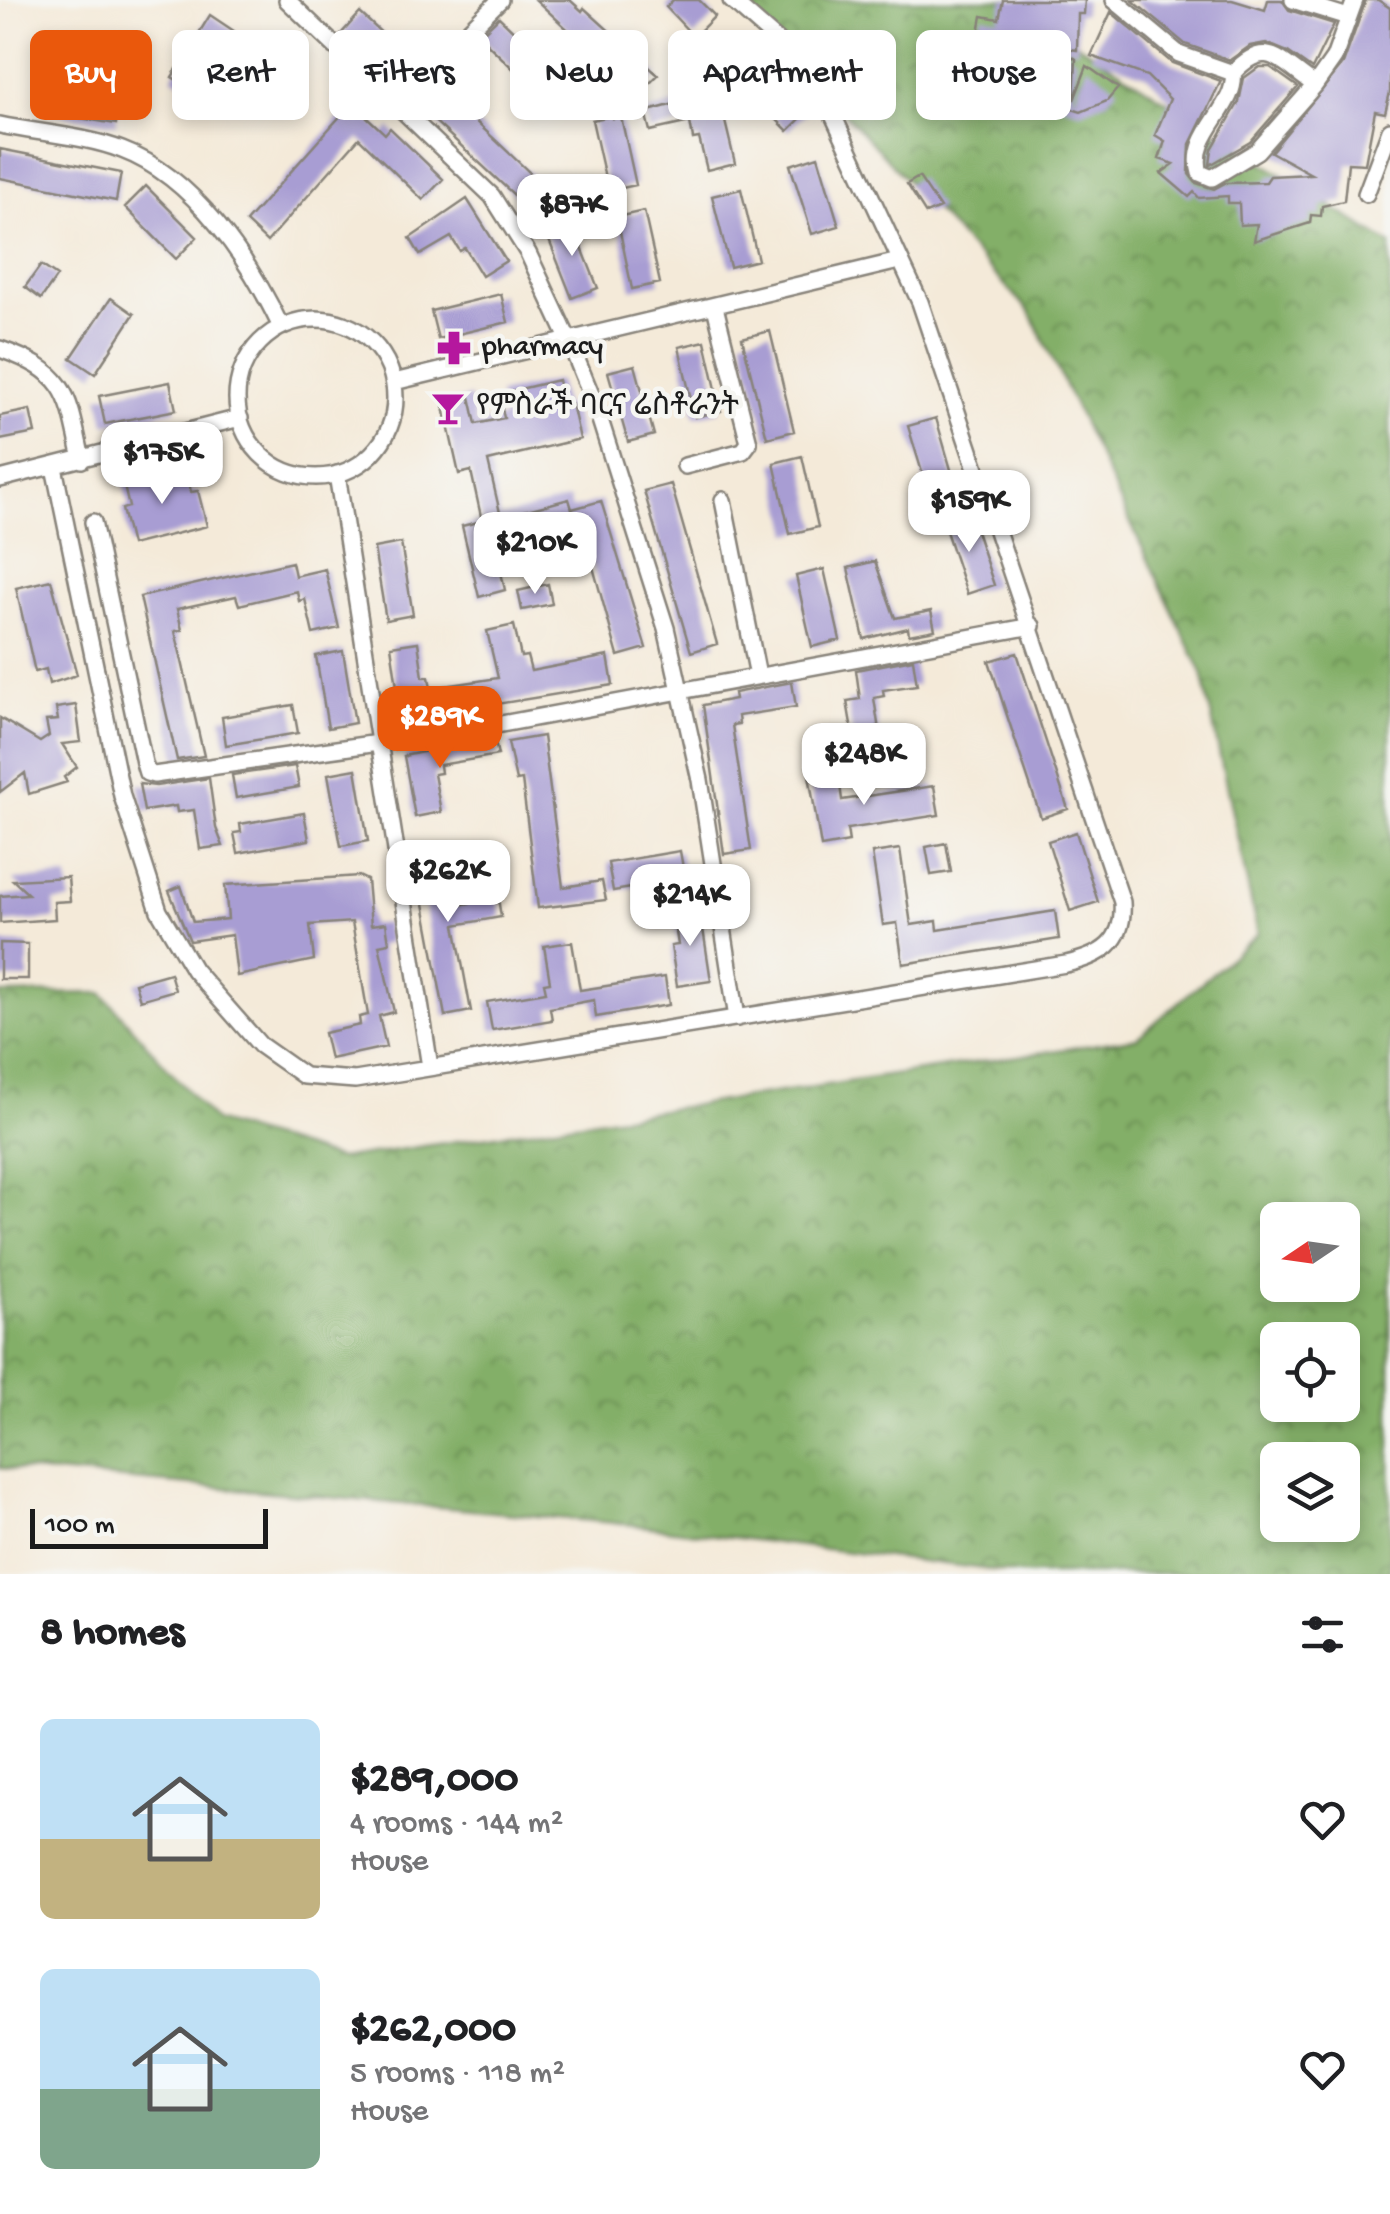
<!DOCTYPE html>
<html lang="en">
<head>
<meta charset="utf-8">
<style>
  body { margin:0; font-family:"Gochi Hand","Noto Sans Ethiopic",sans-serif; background:#f6f6f6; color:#202124; height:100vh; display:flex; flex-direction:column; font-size:38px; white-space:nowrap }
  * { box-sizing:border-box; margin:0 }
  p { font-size:32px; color:#757577 }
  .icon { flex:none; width:55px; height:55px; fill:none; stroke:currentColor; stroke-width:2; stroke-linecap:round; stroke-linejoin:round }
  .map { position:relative; height:1574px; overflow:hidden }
  .details { display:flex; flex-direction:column; background:#fff; flex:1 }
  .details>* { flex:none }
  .banner { position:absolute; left:30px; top:30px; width:1330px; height:90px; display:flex; gap:20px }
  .needle { width:65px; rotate:257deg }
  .buttons { position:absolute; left:1260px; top:1202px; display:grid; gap:20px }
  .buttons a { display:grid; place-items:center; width:100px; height:100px; border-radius:15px; background:#fff; box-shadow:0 5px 15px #0003; font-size:50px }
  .scale { position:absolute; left:30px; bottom:25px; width:238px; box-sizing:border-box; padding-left:10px; border:5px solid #1c1c1c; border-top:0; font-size:28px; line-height:35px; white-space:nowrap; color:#1c1c1c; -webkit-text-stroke:8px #f6f6f2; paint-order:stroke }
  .price { position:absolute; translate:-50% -85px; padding:0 22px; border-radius:20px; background:#fff; color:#222; font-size:32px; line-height:65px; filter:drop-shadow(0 2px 5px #0008) }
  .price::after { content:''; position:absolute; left:50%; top:60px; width:30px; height:22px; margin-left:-15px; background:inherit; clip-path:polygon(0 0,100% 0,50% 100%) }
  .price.active { background:#ea580c; color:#fff }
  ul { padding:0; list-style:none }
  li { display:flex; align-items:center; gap:30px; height:250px; padding:0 40px }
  li span { display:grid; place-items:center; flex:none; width:280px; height:200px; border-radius:15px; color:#555 }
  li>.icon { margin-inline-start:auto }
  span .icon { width:120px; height:120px; fill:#fffc; stroke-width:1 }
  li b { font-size:42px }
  h2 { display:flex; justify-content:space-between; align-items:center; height:120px; padding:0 40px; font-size:42px }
  .chip { padding:0 35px; border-radius:15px; background:#fff; box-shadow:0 5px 15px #0003; font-size:35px; line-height:90px }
  .chip.active { background:#ea580c; color:#fff }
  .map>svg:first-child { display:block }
  .forest { fill:url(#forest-crowns); stroke:#506642; stroke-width:2.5; fill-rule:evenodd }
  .building { fill:#a89dd3 }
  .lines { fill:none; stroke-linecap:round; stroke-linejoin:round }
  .street-casing { stroke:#88837a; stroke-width:20 }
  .street { stroke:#fff; stroke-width:15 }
  .labels { text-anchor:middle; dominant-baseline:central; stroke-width:9; stroke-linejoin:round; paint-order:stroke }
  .poi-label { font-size:30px; fill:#1c1c1c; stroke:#f6f6f2; text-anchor:start }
</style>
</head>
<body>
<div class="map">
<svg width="1390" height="1574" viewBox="0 0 1390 1574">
  <defs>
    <pattern id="forest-crowns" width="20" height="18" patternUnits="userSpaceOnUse" patternTransform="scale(2.5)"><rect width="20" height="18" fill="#83af67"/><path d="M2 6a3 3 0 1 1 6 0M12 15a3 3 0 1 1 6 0" fill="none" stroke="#6a8e54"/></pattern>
  </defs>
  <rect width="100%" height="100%" fill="#f6f6f2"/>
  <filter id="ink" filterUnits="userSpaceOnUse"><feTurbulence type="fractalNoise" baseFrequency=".01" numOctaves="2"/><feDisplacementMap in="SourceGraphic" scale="20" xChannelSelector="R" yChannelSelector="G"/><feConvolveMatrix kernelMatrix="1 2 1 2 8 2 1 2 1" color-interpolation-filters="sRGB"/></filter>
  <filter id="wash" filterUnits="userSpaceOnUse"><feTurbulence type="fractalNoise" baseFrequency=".0048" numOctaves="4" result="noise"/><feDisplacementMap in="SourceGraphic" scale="40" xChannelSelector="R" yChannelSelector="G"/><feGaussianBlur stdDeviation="2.25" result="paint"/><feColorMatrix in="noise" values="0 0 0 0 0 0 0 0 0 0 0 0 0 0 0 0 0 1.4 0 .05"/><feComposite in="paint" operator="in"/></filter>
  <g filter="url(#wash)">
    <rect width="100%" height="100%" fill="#f4ead9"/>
    <!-- forest -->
    <path class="forest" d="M738,0H1009L1390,244V1572L1023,1574L625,1524L0,1468V994L102,993L214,1121L338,1159L1137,1038L1258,934L1202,673L1030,312ZM1278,1220H1342V1285H1278ZM1278,1340H1342V1405H1278ZM1278,1460H1342V1525H1278Z"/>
    <g id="blocks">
      <!-- building -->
      <path class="building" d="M536,0H570L582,11L584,8L658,75L638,95Z
        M673,0H699L715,16L694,37L666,7Z
        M1003,0H1085L1084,14H1078L1077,50L1058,47L1076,59L1074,100L1087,66L1118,88L1107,101L1081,112L1045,100L1037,94L1042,83L1015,68L989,62L995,40L978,38L982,16L999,19Z
        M1132,0H1232L1265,10L1268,0H1282L1289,10L1334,24L1312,69L1288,52L1266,43L1250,46L1230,60L1185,44Z
        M1366,0H1378L1390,8V92L1385,113L1375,111L1365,164L1348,163L1344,201L1322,206L1321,216L1311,215L1310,223L1254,241L1257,224L1240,225L1239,203H1228V196L1199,198L1194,192L1189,197L1161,173L1174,164L1159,159L1165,141L1155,135L1170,99L1147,76L1091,56L1111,12L1172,63L1221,81L1190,144L1189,174L1196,183L1214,189L1225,183L1266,182L1270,176L1311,174L1271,152L1343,64Z
        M360,13L414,63L395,83L341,34Z
        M210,15L234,31L196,92L172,77Z
        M499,17L549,65L530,85L479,36Z
        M757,58L809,110L788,131L736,79Z
        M1259,67H1270L1298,87L1250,142L1210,165L1212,149L1239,102L1244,78Z
        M433,81L546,188L528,208L413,101Z
        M48,83L119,96L116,124L43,112Z
        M718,92L735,163L707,170L699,138L693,139L690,122L650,131L645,112Z
        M352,103L385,134L390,128L443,179L423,200L359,138L267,242L246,222Z
        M620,114L615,118L621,117L636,185L608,191L592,120Z
        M0,149L121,173L116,201L0,178Z
        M818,156L839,226L812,234L790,165Z
        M919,177L940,208L926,214L907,184Z
        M146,186L197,237L176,259L125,207Z
        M741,189L758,260L730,267L712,196Z
        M467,199L506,261L482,276L465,248L460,251L451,237L420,255L410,238Z
        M644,211L660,283L632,289L617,217Z
        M571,220L598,288L572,298L545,230Z
        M41,265L57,276L41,299L25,287Z
        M501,294L508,322L438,339L431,311Z
        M111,298L134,314L95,374L71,358Z
        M770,331L794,431L767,438L742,338Z
        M705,341L721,411L695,417L679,347Z
        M635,365L654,435L628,442L608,372Z
        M558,380L564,406L572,404L580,439L488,461L501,517L569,499L572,509L601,501L646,648L618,656L593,567L575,525L502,546L504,558L498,559L505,590L479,597L462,526L482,521L471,471L459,474L443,403L470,397L476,424L504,418L499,394Z
        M170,382L176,410L105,424L99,396Z
        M30,410L35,433L0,440V416Z
        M936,418L956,487L929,495L908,426Z
        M802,456L818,527L790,534L774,463Z
        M185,467L191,492L198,491L207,526L131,545L122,509L129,507L123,482Z
        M671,484L717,644L691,652L644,491Z
        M971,516L994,585L967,594L944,525Z
        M401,543L413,615L386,620L374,548Z
        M875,561L895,618L931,611L935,630L909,635L908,628L864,639L848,568Z
        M292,562L295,576L325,569L339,628L313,634L305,599L299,601L297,591L239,605L236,596L177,609L182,630L175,631L204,756L177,760L140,597Z
        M824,569L840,640L812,647L796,576Z
        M51,580L77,675L49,684L46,669L35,672L16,588Z
        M548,584L552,604L522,610L518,591Z
        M514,625L521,657L527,656L531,671L608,656L613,685L435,714L433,702L400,707L391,646L418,642L423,677H429L431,688L498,678L487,631Z
        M343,651L355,723L328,728L316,656Z
        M1017,653L1068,809L1041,818L989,661Z
        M913,659L917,685L883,690L884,696L874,698L883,756L857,760L847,701L860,699L856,670Z
        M792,682L796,707L738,716L739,724L732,725L751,850L724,854L703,705L735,699L734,693Z
        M76,705L81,742L62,744L77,767L64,777L67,782L29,794L25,773L0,792V718L40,742L49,736L46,721L58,720L56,708Z
        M293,705L298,733L226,745L222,717Z
        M543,736L563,887L602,881L606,900L538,908L522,780L516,781L508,742Z
        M494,737L498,755L440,765L441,773L434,774L441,812L415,817L404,756Z
        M295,766L299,787L236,798L232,775Z
        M356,769L368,841L341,846L328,774Z
        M838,771L842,800L934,786L939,815L847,829L849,842L821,847L809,775Z
        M209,778L216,828L223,846L200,849L194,810L177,812L176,806L144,811L139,784L156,786Z
        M304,813L309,840L238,853L234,833L241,832L240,824Z
        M1076,832L1098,902L1070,911L1048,841Z
        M946,843L951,872L931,875L926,847Z
        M442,845L458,905L498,898L501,917L455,925L471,1011L445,1016L414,850Z
        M900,849L911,925L937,921L938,930L1055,911L1059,939L903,964L897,923L883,925L872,853Z
        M680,851L685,879L613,891L608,863Z
        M359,876L367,880L371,925L386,923L389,943L379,945L394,1012L379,1016L386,1047L330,1059L324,1033L360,1025L359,1017L368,1015L352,922L310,925L314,960L237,976L232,935L190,941L169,891L181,886L193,922L228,919L225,885Z
        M68,877L70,901L54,902L55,919L0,923V896L28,894L13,880Z
        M700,909L711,981L677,986L671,946L678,945L673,913Z
        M572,942L580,990L665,977L669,1005L596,1017L594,1000L550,1008L552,1020L492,1030L487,1002L546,992L544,983L550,982L544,946Z
        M0,943L28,944V979H0Z
        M170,973L175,990L140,1000L135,983Z"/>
    </g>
  </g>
  <g filter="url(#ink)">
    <use href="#blocks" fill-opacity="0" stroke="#88837a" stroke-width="2.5"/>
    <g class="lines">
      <!-- street casing -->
      <g class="street-casing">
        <path id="street" d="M287,0L492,196L528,253L570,343L595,404L666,628L700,780L737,1018
          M1114,0L1179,54L1233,73
          M1293,0L1348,17
          M1315,85C1280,62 1267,36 1233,73C1238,107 1188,134 1200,173L1212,178L1257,151L1315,85L1334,58L1355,0
          M396,101L500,0
          M0,125C39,133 86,136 122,150C194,177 250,261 281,327
          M1366,194L1390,130
          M237 398a79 79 0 1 1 158 0a79 79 0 1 1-158 0Z
          M0,349C68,373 68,394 82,460
          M394,382L899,261
          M685,466L743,451L749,443L715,307
          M54,467L122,796L159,911L194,970L260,1045L304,1076L355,1080L1066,964C1101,956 1125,943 1122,902L920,302L819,85L788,50L731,0
          M337,474L430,1067
          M0,479L240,418
          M723,500L758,676
          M93,522L144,763L147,773L154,775L469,730L1032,626"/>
      </g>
      <!-- street -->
      <use href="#street" class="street"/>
    </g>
  </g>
  <!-- icons -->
  <defs>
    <g id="pharmacy-bare" transform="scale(2.7)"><path d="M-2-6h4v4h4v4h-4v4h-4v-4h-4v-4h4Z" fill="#b5179e" stroke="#f6f6f2" stroke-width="2.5" paint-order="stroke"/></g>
    <g id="bar-bare" transform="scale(2.7)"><path d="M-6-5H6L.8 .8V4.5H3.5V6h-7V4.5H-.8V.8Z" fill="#b5179e" stroke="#f6f6f2" stroke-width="2.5" paint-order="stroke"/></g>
  </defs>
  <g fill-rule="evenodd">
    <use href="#pharmacy-bare" x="454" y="348"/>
    <use href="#bar-bare" x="448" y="408"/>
  </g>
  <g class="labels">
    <!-- poi labels -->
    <g class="poi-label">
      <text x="482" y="348">pharmacy</text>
      <text x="476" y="408">የምስራች ባርና ሬስቶራንት</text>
    </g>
  </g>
</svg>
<div class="buttons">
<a><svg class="needle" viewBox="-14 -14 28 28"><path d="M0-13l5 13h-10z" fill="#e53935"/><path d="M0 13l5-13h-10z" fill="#757577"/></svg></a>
<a><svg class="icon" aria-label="locate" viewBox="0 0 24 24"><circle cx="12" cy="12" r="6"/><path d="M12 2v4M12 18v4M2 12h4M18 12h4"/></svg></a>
<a><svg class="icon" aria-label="layers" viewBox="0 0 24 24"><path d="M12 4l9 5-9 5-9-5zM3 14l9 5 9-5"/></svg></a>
</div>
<div class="scale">100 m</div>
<b class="price" style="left:572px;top:259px">$87K</b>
<b class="price" style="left:162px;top:507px">$175K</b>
<b class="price" style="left:969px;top:555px">$159K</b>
<b class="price" style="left:535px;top:597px">$210K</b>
<b class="price active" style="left:440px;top:771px">$289K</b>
<b class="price" style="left:864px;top:808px">$248K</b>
<b class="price" style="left:448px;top:925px">$262K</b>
<b class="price" style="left:690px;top:949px">$214K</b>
<div class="banner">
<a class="chip active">Buy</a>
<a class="chip">Rent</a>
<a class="chip">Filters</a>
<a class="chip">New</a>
<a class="chip">Apartment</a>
<a class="chip">House</a>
</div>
</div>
<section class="details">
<h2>8 homes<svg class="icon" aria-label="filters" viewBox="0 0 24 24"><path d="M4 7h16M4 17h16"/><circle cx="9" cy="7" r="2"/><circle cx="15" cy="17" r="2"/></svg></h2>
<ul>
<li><span style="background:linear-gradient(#bfe0f5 60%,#c2b280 0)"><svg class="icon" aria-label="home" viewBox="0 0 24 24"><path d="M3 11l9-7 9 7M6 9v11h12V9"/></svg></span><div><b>$289,000</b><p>4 rooms · 144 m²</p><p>House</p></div><svg class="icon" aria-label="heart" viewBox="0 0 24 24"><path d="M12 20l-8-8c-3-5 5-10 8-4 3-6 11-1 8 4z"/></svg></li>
<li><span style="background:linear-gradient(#bfe0f5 60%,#7fa58c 0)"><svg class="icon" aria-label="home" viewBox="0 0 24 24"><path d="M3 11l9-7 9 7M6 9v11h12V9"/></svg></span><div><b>$262,000</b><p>5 rooms · 118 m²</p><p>House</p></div><svg class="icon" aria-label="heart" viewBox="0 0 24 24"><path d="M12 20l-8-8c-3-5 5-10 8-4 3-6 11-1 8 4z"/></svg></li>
</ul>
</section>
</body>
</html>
